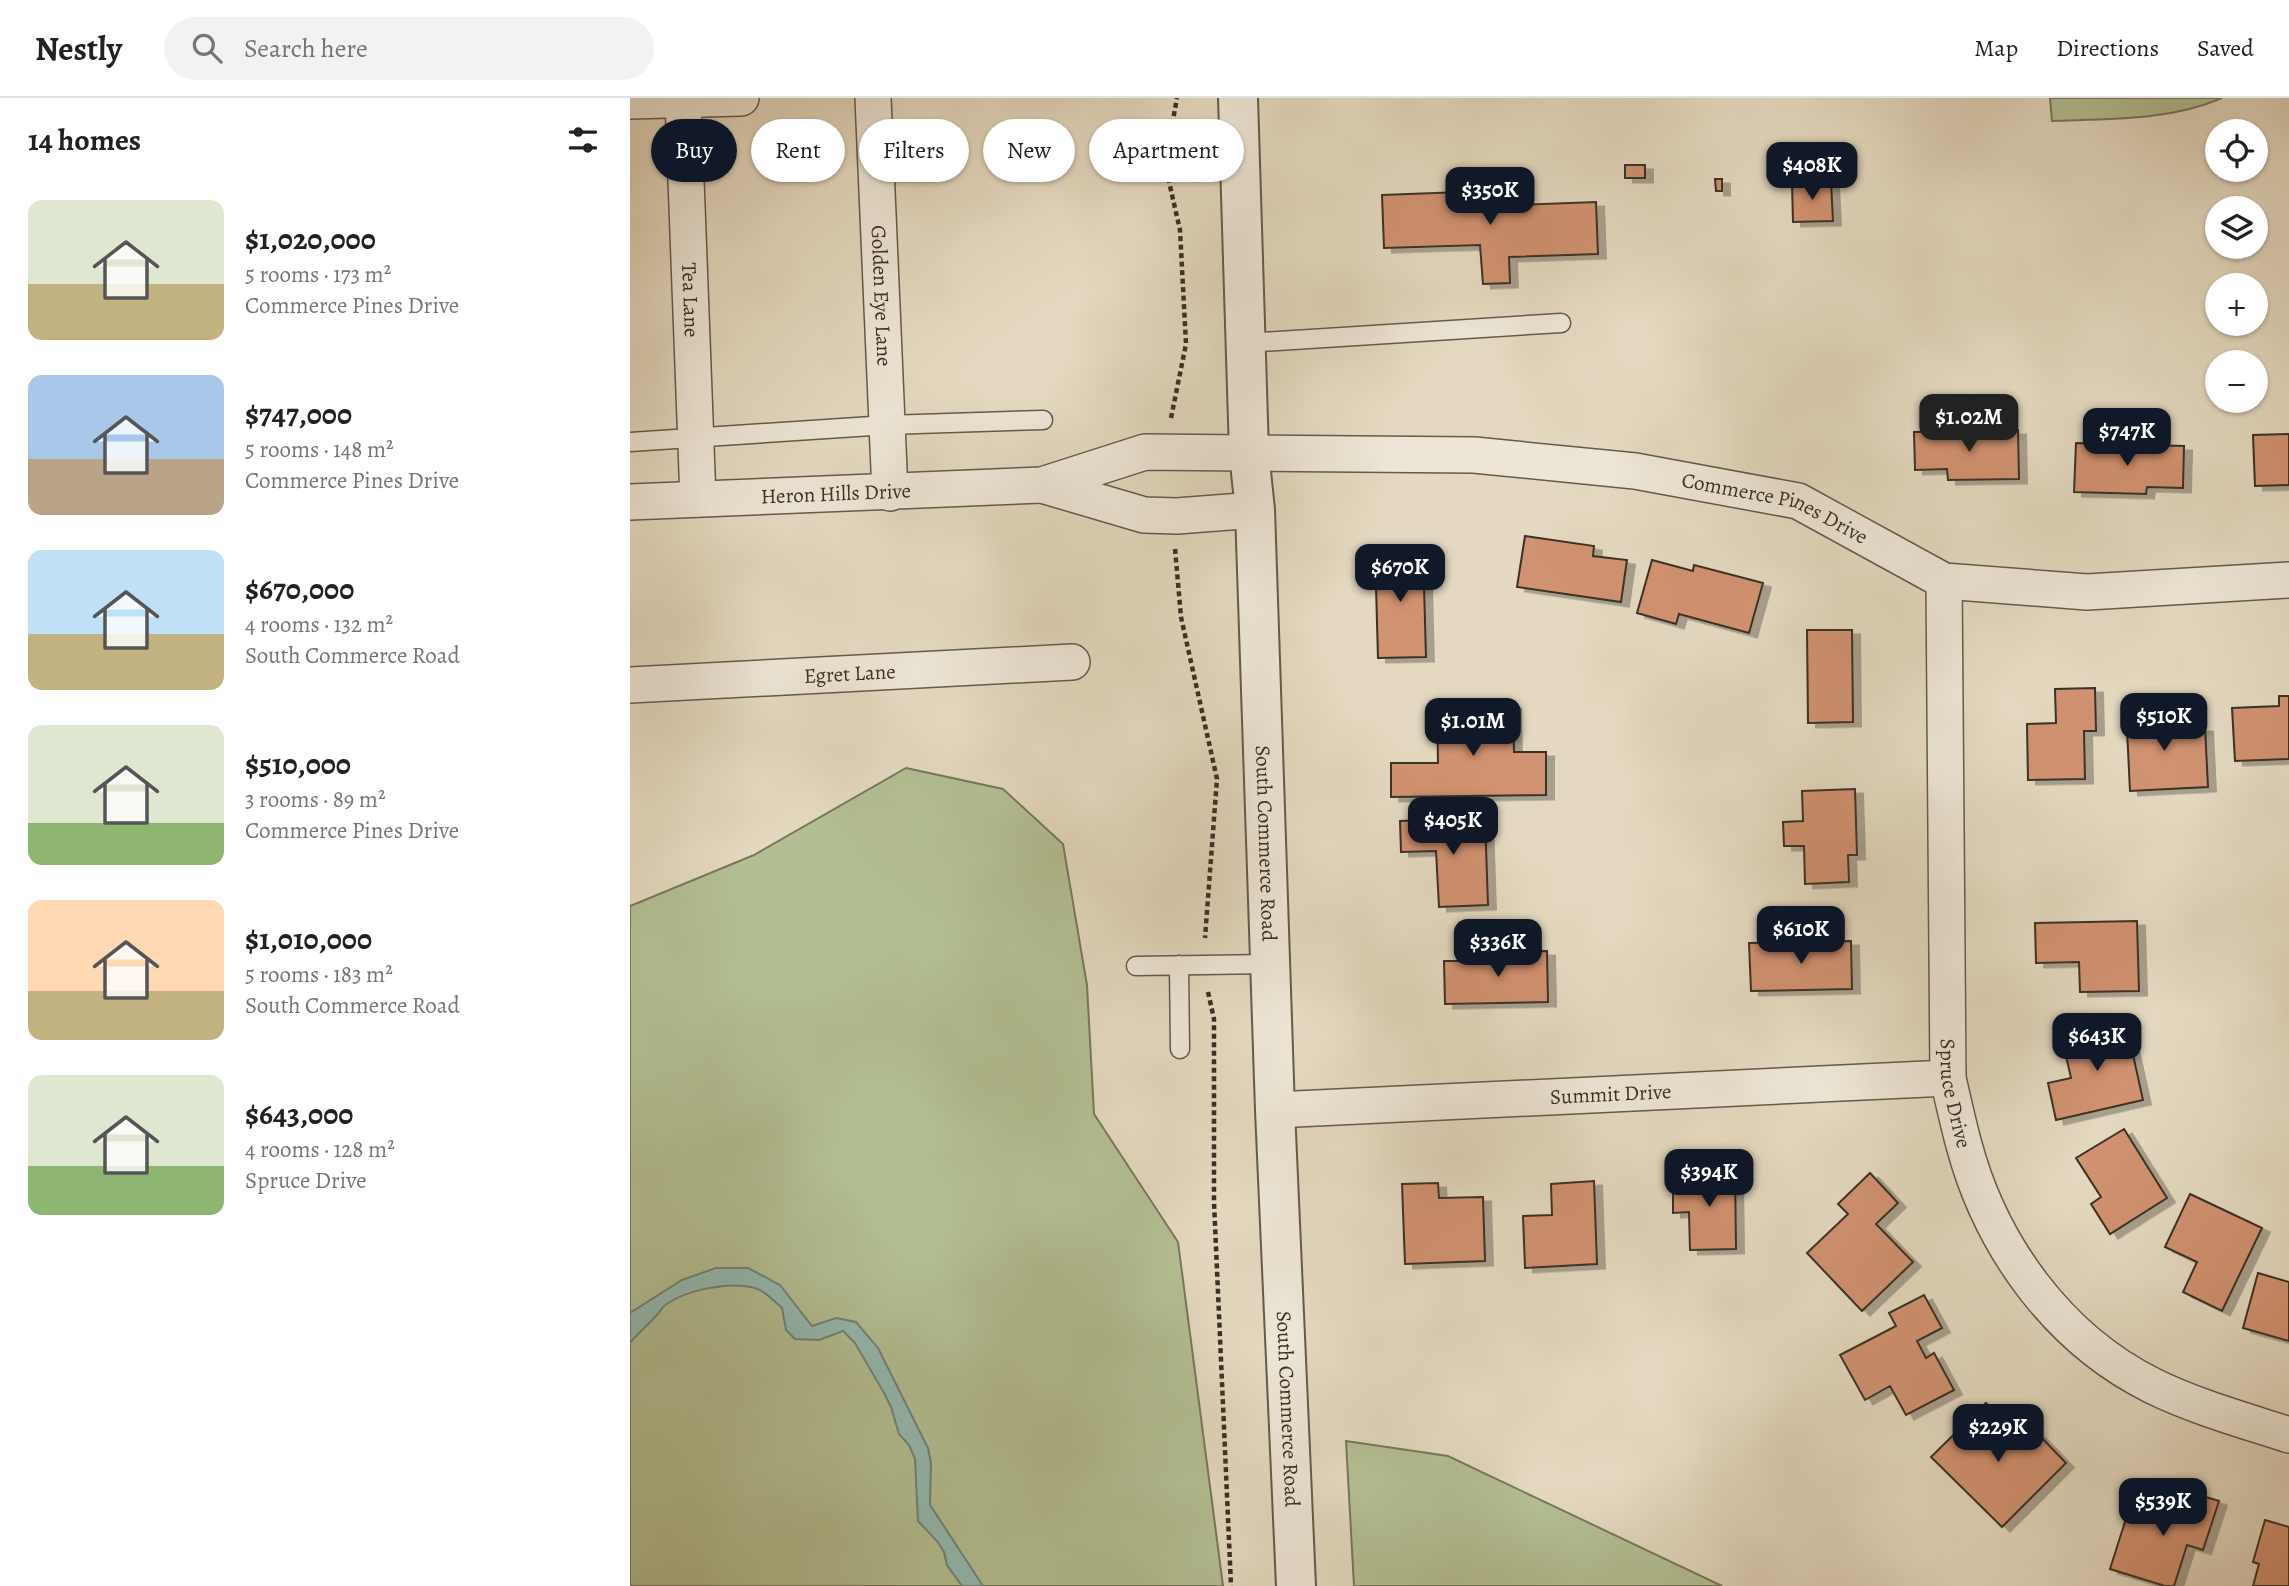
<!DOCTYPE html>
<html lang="en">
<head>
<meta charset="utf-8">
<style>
  body { margin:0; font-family:Alegreya,serif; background:#f2f2f2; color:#202124; height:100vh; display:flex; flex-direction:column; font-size:26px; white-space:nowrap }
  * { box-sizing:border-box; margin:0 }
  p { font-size:23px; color:#757577 }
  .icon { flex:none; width:38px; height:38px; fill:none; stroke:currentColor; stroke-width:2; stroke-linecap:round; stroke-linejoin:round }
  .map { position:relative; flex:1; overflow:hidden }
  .details { display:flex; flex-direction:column; background:#fff; width:630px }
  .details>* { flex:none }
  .hud { position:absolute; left:21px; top:21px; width:665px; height:63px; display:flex; gap:14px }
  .tools { position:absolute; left:1575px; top:21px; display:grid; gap:14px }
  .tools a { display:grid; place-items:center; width:63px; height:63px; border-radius:50%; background:#fff; box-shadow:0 2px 5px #0004; font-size:35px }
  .price { position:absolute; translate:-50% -60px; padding:0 16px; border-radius:14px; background:#111827; color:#fff; font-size:23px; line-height:46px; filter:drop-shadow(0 2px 4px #0008) }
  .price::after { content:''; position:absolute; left:50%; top:42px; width:21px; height:16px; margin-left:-10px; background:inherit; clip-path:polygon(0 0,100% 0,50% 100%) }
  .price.active { background:#222; color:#fff }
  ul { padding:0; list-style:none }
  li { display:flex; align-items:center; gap:21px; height:175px; padding:0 28px }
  li span { display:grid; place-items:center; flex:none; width:196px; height:140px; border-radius:14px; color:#555 }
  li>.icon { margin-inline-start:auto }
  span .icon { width:84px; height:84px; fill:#fffc; stroke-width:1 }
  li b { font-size:30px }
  h2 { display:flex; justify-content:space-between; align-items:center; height:84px; padding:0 28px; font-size:30px }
  .chip { padding:0 24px; border-radius:32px; background:#fff; box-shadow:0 2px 5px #0004; font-size:24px; line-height:63px }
  .chip.active { background:#111827; color:#fff }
  header { display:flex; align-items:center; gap:42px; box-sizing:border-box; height:98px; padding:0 35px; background:#fff; border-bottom:2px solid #e0e0e0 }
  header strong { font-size:33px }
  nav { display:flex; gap:38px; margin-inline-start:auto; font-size:24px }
  .search { width:490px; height:63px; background:#f2f2f2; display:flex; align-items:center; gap:18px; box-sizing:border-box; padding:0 24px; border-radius:38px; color:#757577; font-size:26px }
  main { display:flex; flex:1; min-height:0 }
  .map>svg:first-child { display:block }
  .green { fill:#b3bf93; stroke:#77785c; stroke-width:2 }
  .water { fill:#95bab1; stroke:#718379; stroke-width:2 }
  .building { fill:#d19271; stroke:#3b3025; stroke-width:2; filter:url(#shadow) }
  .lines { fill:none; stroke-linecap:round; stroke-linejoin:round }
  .service-casing { stroke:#655a4c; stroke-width:21 }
  .minor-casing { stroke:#655a4c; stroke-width:38 }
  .tertiary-casing { stroke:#655a4c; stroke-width:42 }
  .path { stroke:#3b3025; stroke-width:4.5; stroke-dasharray:5 3.5; stroke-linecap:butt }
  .service { stroke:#ede6d6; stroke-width:18 }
  .minor { stroke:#ede6d6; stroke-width:35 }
  .tertiary { stroke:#ede6d6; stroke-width:38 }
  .labels { text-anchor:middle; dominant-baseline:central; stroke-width:5; stroke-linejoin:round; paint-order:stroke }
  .street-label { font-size:21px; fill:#3b3025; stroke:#ede6d6 }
</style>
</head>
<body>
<header>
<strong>Nestly</strong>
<div class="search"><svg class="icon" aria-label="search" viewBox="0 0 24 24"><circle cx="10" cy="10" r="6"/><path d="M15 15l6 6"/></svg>Search here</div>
<nav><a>Map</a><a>Directions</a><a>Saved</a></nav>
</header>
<main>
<section class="details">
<h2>14 homes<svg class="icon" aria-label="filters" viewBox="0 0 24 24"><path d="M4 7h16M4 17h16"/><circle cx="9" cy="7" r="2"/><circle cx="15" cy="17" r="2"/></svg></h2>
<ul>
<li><span style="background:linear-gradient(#dfe7d0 60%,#c2b280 0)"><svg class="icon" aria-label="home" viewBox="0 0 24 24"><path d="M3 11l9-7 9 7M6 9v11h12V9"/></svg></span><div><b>$1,020,000</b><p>5 rooms · 173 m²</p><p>Commerce Pines Drive</p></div></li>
<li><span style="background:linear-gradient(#a9c7e8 60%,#b9a48a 0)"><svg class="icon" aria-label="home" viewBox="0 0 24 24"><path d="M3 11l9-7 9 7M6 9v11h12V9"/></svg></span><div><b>$747,000</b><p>5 rooms · 148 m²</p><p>Commerce Pines Drive</p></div></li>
<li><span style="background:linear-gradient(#bfe0f5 60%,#c2b280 0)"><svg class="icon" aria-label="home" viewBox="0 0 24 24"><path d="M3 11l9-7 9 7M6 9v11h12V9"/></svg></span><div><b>$670,000</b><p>4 rooms · 132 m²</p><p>South Commerce Road</p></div></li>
<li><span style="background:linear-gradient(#dfe7d0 70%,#8fb573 0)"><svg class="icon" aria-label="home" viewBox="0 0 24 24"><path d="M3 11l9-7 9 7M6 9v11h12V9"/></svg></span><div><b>$510,000</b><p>3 rooms · 89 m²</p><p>Commerce Pines Drive</p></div></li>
<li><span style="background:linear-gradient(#ffd9b3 65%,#c2b280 0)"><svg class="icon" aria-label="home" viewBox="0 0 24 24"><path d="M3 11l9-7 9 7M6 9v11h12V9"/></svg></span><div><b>$1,010,000</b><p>5 rooms · 183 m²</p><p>South Commerce Road</p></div></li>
<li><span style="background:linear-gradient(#dfe7d0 65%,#8fb573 0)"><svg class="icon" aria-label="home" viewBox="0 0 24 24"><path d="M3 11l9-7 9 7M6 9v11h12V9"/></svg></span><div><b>$643,000</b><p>4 rooms · 128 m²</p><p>Spruce Drive</p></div></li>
</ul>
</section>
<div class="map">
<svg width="1659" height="1488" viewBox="0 0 1659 1488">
  <defs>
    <filter id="shadow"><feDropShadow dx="8" dy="4.5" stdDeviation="0" flood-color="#0004"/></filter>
  </defs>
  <rect width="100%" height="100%" fill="#e4d9c0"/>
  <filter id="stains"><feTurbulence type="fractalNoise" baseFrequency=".00286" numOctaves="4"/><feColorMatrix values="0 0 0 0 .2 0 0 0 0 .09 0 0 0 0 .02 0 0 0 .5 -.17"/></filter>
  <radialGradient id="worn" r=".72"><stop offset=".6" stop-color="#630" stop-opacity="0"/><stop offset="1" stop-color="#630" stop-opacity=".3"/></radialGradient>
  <!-- green -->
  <path class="green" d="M1420,0H1592C1539,23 1478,21 1422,23Z
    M276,670L373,691L433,746L457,887L464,1016L548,1144L593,1488H0V808L124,757Z
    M716,1343L818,1358L1092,1488H724Z"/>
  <!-- water -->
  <path class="water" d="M86,1170H118L150,1187L182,1228L206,1220L226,1224L248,1250L298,1350L301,1365L300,1407L353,1488H332L317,1467L314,1454L307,1443L288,1423L285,1361L279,1347L269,1336L261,1309L254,1295L225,1245L213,1233L189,1242L165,1241L156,1232L152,1210C143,1202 133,1191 121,1189C98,1184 56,1192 37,1206C32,1209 30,1214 26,1218C17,1228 8,1235 0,1245V1215L52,1182Z"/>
  <!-- building -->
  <path class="building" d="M995,67H1015V80H995Z
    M1085,81H1092V93H1086Z
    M1201,84L1203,123L1163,124L1162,85Z
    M886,92L887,107L966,104L968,156L879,159L880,185L853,186L850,147L754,150L752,97Z
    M1388,332L1389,381L1318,382L1317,371L1285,372L1284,334Z
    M1659,336V387L1625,388L1623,337Z
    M1446,345L1554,348L1553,390L1517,389L1516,396L1444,394Z
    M895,438L964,448L963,458L997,462L991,504L887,489Z
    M793,452L796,559L748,560L745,453Z
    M1022,462L1063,473L1064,467L1133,485L1119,535L1049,516L1046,526L1007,515Z
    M1177,532H1222L1223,624L1178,625Z
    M1465,590L1466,633H1454L1455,681L1398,682L1397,626L1426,625L1425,591Z
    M1649,598H1659V661L1605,663L1602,610L1649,608Z
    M807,606H883L884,654H916V697L761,699V665H808Z
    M1530,609L1531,631L1575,629L1578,689L1500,693L1496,611Z
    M1225,691L1227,757H1218L1219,784L1175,786L1174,748H1154L1153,724L1173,723L1172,693Z
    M855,720L858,807L809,809L806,753L771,754L770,723Z
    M1507,823L1509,893L1450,894L1449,864L1406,865L1405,825Z
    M1221,843L1222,891L1121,893L1119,845Z
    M917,853L918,904L815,906L814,863H844V855Z
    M1496,925L1513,1002L1426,1022L1418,985L1441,980L1432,940Z
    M1494,1031L1537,1100L1480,1136L1461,1106L1471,1099L1446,1060Z
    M1105,1072L1106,1151L1060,1152L1059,1114L1043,1115V1089H1058V1073Z
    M1240,1075L1268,1105L1246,1126L1283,1164L1232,1213L1177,1155L1218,1116L1208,1106Z
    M964,1083L967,1166L895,1170L893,1118L922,1117L921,1086Z
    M808,1085L809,1100L853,1099L855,1163L775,1166L772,1086Z
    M1560,1096L1632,1130L1592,1213L1553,1194L1567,1164L1535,1149Z
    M1628,1175L1659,1184V1243L1613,1230Z
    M1294,1197L1312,1230L1287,1243L1296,1260L1304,1255L1324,1292L1276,1317L1260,1288L1235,1302L1210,1257L1266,1228L1259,1215Z
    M1356,1305L1396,1345L1407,1335L1436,1365L1372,1429L1301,1359Z
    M1549,1391L1589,1403L1573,1452L1557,1447L1544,1488H1535L1480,1471L1501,1405L1540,1417Z
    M1635,1422L1659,1429V1488H1623L1629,1466L1623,1464Z"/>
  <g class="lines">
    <!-- service casing -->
    <g class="service-casing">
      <path id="service" d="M616,245L931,225
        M0,344L257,327L413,322
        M549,867L550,951
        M506,868L640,866"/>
    </g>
    <!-- minor casing -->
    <g class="minor-casing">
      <g id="minor">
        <path id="s1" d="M243,0L260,395"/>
        <path id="s2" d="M53,2L68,401"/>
        <path d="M0,3L111,0"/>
        <path d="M412,387L514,417L547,418L625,412"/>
        <path id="s3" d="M0,404L412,387L515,354L844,357L1005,373L1168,403L1314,483L1457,494L1659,482"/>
        <path id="s4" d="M1314,483L1318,980C1323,1002 1328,1025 1334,1047C1361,1148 1428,1241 1523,1288C1566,1309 1613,1322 1659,1337"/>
        <path id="s5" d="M0,587L442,564"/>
        <path id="s6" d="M645,1012L1318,980"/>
      </g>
    </g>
    <!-- tertiary casing -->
    <g class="tertiary-casing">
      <g id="tertiary">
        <path id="s7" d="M608,0L619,355L625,412L645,1012L666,1488"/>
      </g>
    </g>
    <!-- path -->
    <path class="path" d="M541,320L556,246L550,132L535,66L547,0
      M545,451L551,519L587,681L575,840
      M578,894L584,921V1104L601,1488"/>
    <!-- service -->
    <use href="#service" class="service"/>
    <!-- minor -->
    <use href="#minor" class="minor"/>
    <!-- tertiary -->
    <use href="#tertiary" class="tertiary"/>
  </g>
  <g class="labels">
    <!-- street labels -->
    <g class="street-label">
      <text stroke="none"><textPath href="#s1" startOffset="198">Golden Eye Lane</textPath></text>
      <text stroke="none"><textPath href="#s2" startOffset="200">Tea Lane</textPath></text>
      <text stroke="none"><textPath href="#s3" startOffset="206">Heron Hills Drive</textPath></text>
      <text stroke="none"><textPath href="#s3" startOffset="1157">Commerce Pines Drive</textPath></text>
      <text stroke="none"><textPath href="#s5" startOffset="220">Egret Lane</textPath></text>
      <text stroke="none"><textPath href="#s7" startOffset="746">South Commerce Road</textPath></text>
      <text stroke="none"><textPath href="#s4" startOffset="513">Spruce Drive</textPath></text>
      <text stroke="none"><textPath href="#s6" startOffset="336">Summit Drive</textPath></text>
      <text stroke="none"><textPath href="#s7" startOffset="1312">South Commerce Road</textPath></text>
    </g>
  </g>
  <rect width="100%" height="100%" filter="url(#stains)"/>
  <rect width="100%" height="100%" fill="url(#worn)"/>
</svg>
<div class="tools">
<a><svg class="icon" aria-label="locate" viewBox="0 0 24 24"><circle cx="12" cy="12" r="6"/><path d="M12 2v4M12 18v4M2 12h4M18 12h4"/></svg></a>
<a><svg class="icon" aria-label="layers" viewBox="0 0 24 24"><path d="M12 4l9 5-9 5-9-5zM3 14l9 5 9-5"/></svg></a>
<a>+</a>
<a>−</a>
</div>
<b class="price" style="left:1182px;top:104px">$408K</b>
<b class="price" style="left:860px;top:129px">$350K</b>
<b class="price active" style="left:1339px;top:356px">$1.02M</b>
<b class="price" style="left:1497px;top:370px">$747K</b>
<b class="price" style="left:770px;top:506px">$670K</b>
<b class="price" style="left:1534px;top:655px">$510K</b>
<b class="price" style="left:843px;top:660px">$1.01M</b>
<b class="price" style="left:823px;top:759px">$405K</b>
<b class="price" style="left:1171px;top:868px">$610K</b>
<b class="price" style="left:868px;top:881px">$336K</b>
<b class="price" style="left:1467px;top:975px">$643K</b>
<b class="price" style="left:1079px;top:1111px">$394K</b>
<b class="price" style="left:1368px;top:1366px">$229K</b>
<b class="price" style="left:1533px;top:1440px">$539K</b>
<div class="hud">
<a class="chip active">Buy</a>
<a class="chip">Rent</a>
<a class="chip">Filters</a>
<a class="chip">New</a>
<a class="chip">Apartment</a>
</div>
</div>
</main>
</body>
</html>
